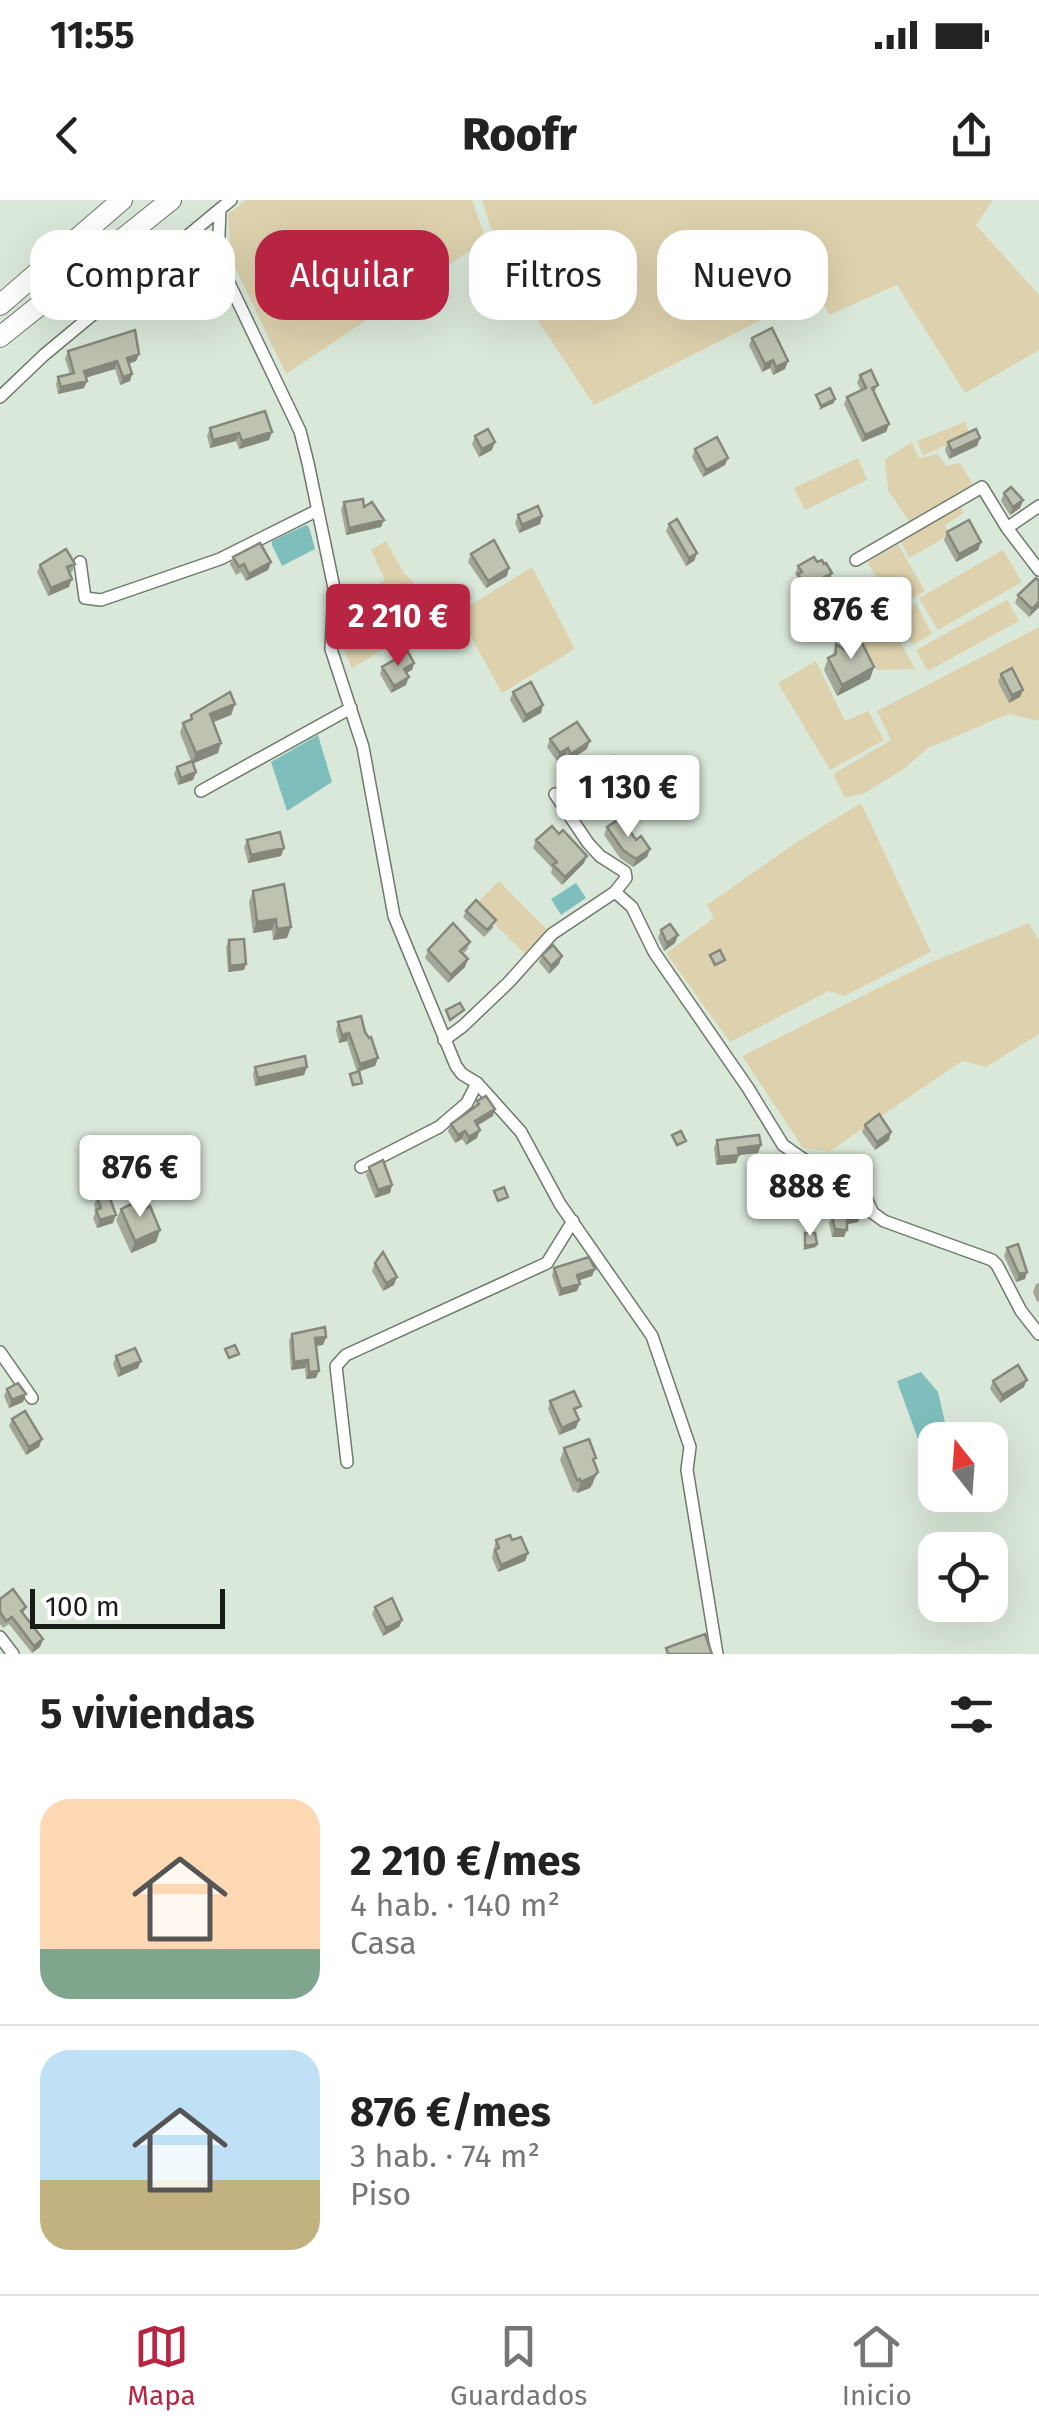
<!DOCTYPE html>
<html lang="es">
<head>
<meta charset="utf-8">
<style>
  body { margin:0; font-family:"Fira Sans",sans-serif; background:#f2f2f2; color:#222; height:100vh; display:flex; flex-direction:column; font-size:38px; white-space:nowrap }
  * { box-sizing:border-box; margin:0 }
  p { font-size:32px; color:#767676 }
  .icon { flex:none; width:55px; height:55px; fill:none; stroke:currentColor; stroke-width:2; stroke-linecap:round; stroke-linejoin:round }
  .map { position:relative; height:1454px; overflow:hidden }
  .drawer { display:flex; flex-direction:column; background:#fff; flex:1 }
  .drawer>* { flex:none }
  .banner { position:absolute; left:30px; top:30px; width:980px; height:90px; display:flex; gap:20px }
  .needle { width:65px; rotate:343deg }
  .buttons { position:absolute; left:918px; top:1222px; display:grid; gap:20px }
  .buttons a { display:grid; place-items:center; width:90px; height:90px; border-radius:20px; background:#fff; box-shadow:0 10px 40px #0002; font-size:50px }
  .scale { position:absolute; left:30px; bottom:25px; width:195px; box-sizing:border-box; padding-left:10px; border:5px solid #171c16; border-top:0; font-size:28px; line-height:35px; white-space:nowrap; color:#171c16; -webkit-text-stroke:8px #fff; paint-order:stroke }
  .price { position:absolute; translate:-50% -85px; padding:0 22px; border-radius:10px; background:#fff; color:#222; font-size:32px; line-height:65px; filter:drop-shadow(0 2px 5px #0008) }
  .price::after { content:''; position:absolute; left:50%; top:60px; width:30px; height:22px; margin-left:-15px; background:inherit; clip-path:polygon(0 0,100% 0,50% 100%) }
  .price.on { background:#b72543; color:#fff }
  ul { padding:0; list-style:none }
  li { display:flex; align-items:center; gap:30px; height:250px; padding:0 40px }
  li+li { border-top:2px solid #e0e0e0 }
  li span { display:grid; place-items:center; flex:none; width:280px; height:200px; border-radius:30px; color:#555 }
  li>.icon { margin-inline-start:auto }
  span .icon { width:120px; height:120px; fill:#fffc; stroke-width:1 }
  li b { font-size:42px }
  h2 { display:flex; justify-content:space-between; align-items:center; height:120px; padding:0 40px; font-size:42px }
  .tag { padding:0 35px; border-radius:30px; background:#fff; box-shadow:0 10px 40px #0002; font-size:35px; line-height:90px }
  .tag.on { background:#b72543; color:#fff }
  .status { display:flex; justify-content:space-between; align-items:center; height:70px; padding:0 50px; background:#fff; direction:ltr }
  .status svg { height:28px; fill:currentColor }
  header { display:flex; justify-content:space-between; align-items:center; height:130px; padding:0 40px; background:#fff; font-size:45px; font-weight:800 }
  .tabs { display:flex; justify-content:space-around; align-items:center; height:140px; border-top:2px solid #e0e0e0; background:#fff; font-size:28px; color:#767676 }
  .tabs a { display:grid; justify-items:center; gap:5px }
  .tabs .on { color:#b72543 }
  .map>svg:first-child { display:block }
  .green { fill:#ded2ae }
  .water { fill:#7ebfbe }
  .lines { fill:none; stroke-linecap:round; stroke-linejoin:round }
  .minor-casing { stroke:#6d796b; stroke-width:14 }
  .motorway-casing { stroke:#6d796b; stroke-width:22 }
  .minor { stroke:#fff; stroke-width:11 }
  .motorway { stroke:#fff; stroke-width:20 }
  .wall { fill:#a3a797 }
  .shaded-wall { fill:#85887b }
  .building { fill:#bec2b0; stroke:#85887b; stroke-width:2.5 }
</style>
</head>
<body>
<div class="status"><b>11:55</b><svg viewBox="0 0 49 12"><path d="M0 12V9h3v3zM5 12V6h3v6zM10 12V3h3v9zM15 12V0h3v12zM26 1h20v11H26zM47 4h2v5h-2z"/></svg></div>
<header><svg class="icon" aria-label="back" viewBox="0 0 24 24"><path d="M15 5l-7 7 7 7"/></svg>Roofr<svg class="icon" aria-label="share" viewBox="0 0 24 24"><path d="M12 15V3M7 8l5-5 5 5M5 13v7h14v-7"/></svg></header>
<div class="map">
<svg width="1039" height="1454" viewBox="0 0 1039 1454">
  <rect width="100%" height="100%" fill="#dae8d9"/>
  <!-- green -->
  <path class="green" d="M246,0H472L486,40L286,174L231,59L228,14Z
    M482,0H993L976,25L1039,95V150L965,193L897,85L829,115L818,91L594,205L504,69Z
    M965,222L970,235L923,255L917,241Z
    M912,242L919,258L938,254L946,266L960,263L973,284L909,321L888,290L885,259Z
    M858,258L867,280L805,310L794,288Z
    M960,306L964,313L945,325L949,333L941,340L909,358L901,342Z
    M386,341L403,372L444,414L352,468L345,452L348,401L385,380L371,350Z
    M898,344L925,391L894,408L867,362Z
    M1003,350L1022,382L938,430L919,398Z
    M532,367L575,449L502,493L458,413Z
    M1007,400L1019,421L928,471L916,450Z
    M916,403L932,434L912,445L896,414Z
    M889,421L915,469L877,470L860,437Z
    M1039,427V521L1009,514L928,548L905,568L865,593L845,598L833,574L891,540L877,511Z
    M816,461L845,521L868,511L884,540L830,570L778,483Z
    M861,603L931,752L844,796L829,791L730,842L666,753L714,718L707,705L797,642Z
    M499,681L548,731L526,755L475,705Z
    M1029,723L1039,741V834L986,867L962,861L830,951L803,948L742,856L929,763Z"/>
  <!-- water -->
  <path class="water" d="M306,325L309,327L315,349L282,366L272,345V341Z
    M318,535L332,582L287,611L271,562Z
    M576,683L586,698L561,715L551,699Z
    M921,1172L938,1192L949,1240H935V1264L928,1267L897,1181Z"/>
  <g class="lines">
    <!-- minor casing -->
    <g class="minor-casing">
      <path id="minor" d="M231,0L220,9L218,60L300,231L308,263L334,388L331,449L363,547L394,716L456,866L462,874L477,883L521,932L560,1004L652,1136L690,1247L687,1270L717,1454
        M0,197L44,155L220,9
        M1007,328L1039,370
        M856,360L982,287L1007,328L1039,306
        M80,362L85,398L101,400L220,359L318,310
        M201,591L351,508
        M615,692L632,707L654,752L748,888L783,945L803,959L852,980L863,992L873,1013L884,1021L992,1060L997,1065L1021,1111L1039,1134
        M444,840L463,826L509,782L552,734L615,692L626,678L625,672L600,656L588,643L555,594
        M361,967L439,927L467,903L477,883
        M0,1152L32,1198
        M347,1262L336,1166L346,1155L547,1063L573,1021
        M0,1437L13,1454"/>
    </g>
    <!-- motorway casing -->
    <g class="motorway-casing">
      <path id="motorway" d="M0,105L122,0
        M0,137L171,0"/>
    </g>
    <!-- minor -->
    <use href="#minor" class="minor"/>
    <!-- motorway -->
    <use href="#motorway" class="motorway"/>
  </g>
  <!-- wall -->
  <path class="wall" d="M752,138L788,161L785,169L773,175L770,168L762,172L749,145Z
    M68,151L139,154L136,161L129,164L132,174L130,181L120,185L115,169L86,177L84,188L58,194L56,184L58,177L70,174L65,159Z
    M860,175L878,185L874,193L889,224L886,232L862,242L844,204L847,197L861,190L857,183Z
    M210,228L272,232L269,240L239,249L236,241L210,248L207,236Z
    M475,236L492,250L479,257L472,244Z
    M980,238L977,246L949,259L945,250L948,242Z
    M695,249L725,265L703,277L692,257Z
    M1004,293L1023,300L1020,308L1010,315L1001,301Z
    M344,302L364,307L384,320L381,327L346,335L341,309Z
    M518,315L542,316L540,324L519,333L515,323Z
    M669,324L697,353L694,361L686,366L666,331Z
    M947,332L981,342L978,350L956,362L944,340Z
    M471,354L507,376L486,388L468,362Z
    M233,357L271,362L268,370L246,381L241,372L236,375L230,364Z
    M817,362L832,373L829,381L806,393L804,390L801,392L795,382L797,376L795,374L798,366Z
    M75,364L72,372L69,373V387L48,396L37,372L40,365Z
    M1018,395L1039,407L1029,417L1015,403Z
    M448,403L465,414L456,420L447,407Z
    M430,436L394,459L388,449L391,441Z
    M836,444L870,479L837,496L824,470L828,458L832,456Z
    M414,463L412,470L406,473V485L391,493L380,474L382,467Z
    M1001,474L1023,490L1020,497L1009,503L998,482Z
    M513,492L543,505L541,513L523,523L510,500Z
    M235,504L231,515L213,522L218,553L193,563L196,572L193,580L178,585L174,574L177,567L191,561L180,533L183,523L189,521L191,515Z
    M550,539L587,549L568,561L565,556L557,561L547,547Z
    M576,581L622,582L604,592L602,600L583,611L574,595L575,592L573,588Z
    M662,595L660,603L638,615L633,606L636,598Z
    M607,627L636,640L650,649L647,657L633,667L620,658L604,635Z
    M247,640L284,648L281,656L248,663L244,647Z
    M536,640L584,663L562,685L551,673L552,668L533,648Z
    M270,688L287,738L273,740L272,730L253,733L249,702L253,691Z
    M466,711L494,727L484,737L463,717Z
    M661,730L678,735L675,743L664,751L658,738Z
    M229,740L246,764L244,770L228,772L226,747Z
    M470,742L467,750L463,754L465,767L448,783L425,758L428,750Z
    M542,755L559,764L549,774L539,762Z
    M338,822L365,832L378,858L375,866L357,872L347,841L339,843L336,830Z
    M255,867H307L304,875L255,886L253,875Z
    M477,901L493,916L477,925V938L466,945L462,939L455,943L448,931L451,924L475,907Z
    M865,925L889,940L875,950L862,932Z
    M717,940L758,953L739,955L736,963L716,965L714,948Z
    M369,967L392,985L390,993L375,998L366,975Z
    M97,997L113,1023L97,1028L93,1018L96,1010L94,1005Z
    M835,1000L852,1002L861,1014L858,1022L847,1024L844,1037H832L829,1023L832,1016L834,1015L832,1008Z
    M146,1008L160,1030L156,1042L131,1053L116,1020L121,1009Z
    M1007,1048L1025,1079L1016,1082L1004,1056Z
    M375,1063L394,1085L383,1091L372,1071Z
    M554,1068L595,1069L592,1076L578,1080L577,1091L559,1096L552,1076Z
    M1039,1083V1101L1037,1102L1033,1092L1036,1084Z
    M292,1134L326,1137L323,1145L316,1146V1178L306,1179L305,1168L291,1170L289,1141Z
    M116,1156L138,1168L118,1177L113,1164Z
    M993,1181L1024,1187L1000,1203L990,1189Z
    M7,1189L23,1202L9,1208L4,1196Z
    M550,1201L578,1214L576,1215V1228L559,1235L548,1209Z
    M12,1219L39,1247L26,1255L9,1226Z
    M564,1248L594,1262L593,1284L590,1288L577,1293L576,1291L573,1292L560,1260Z
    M496,1340H512L528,1353L525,1361L498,1372L492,1358Z
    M0,1399L26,1407L23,1414L43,1439L40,1447L32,1453L9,1424L3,1428L0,1424Z
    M375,1407L402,1420L399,1427L383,1436L372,1414Z"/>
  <!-- shaded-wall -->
  <path class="shaded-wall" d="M139,154L136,161L124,165L127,158Z
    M773,160L770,168L762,172L765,164Z
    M117,161L115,169L82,179L84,171Z
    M788,161L785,169L773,175L776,167Z
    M132,174L130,181L120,185L123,177Z
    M87,181L84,188L58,194L61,187Z
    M835,199L834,203L819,210L821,206Z
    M889,224L886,232L862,242L865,235Z
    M272,232L269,240L239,249L242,241Z
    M239,233L236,241L210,248L213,240Z
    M980,238L977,246L949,259L952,251Z
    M495,242L492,250L479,257L482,249Z
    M728,258L725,265L703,277L706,270Z
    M1023,300L1020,308L1010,315L1013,307Z
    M542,316L540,324L519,333L522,325Z
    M384,320L381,327L346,335L349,328Z
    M981,342L978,350L956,362L959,354Z
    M697,353L694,361L686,366L689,358Z
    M271,362L268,370L246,381L249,374Z
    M509,368L507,376L486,388L488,381Z
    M832,373L829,381L806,393L809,385Z
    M72,379L69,387L48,396L51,388Z
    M1039,402V407L1029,417L1032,409Z
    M433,428L430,436L394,459L397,451Z
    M414,463L412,470L401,476L404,469Z
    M874,467L870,479L837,496L842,485Z
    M409,477L406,485L391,493L394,486Z
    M1023,490L1020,497L1009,503L1012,495Z
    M235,504L231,515L206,525L210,514Z
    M543,505L541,513L523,523L526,515Z
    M590,541L587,549L568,561L571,554Z
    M221,543L218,553L192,564L196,553Z
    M568,548L565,556L557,561L560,553Z
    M196,572L193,580L178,585L181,578Z
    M625,574L622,582L599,595L602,588Z
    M604,593L602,600L583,611L586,603Z
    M662,595L660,603L638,615L641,608Z
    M284,648L281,656L248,663L251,655Z
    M650,649L647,657L633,667L636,659Z
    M587,656L584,663L562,685L565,677Z
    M276,719L272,730L253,733L257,722Z
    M291,727L287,738L273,740L277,729Z
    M678,735L675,743L664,751L667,743Z
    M562,756L559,764L549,774L551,766Z
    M468,759L465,767L448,783L451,775Z
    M246,764L244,770L228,772L230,766Z
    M349,833L347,841L339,843L342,835Z
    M378,858L375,866L357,872L360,864Z
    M307,867L304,875L255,886L258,878Z
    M495,909L493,916L472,929L475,921Z
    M480,930L477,938L466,945L469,937Z
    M465,931L462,939L455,943L458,935Z
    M891,932L889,940L875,950L877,942Z
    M761,945L758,953L739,955L736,963L716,965L719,957L738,948Z
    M392,985L390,993L375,998L378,990Z
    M861,1014L858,1022L844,1025L847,1017Z
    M116,1015L113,1023L97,1028L100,1020Z
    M835,1029L847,1030L844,1037H832Z
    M160,1030L156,1042L131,1053L135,1041Z
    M817,1044L816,1047L803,1050L805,1046Z
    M595,1069L592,1076L574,1082L577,1075Z
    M1027,1072L1025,1079L1016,1082L1019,1074Z
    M397,1077L394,1085L383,1091L386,1083Z
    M580,1084L577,1091L559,1096L561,1089Z
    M326,1137L323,1145L313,1146L315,1138Z
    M308,1160L305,1168L291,1170L294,1162Z
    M141,1161L138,1168L118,1177L121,1169Z
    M319,1171L316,1178L306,1179L309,1172Z
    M1027,1180L1024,1187L1000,1203L1002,1195Z
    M26,1194L23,1202L9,1208L12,1200Z
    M579,1220L576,1228L559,1235L562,1228Z
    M42,1239L39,1247L26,1255L29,1247Z
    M598,1272L590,1288L577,1293L581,1282Z
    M528,1353L525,1361L498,1372L501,1365Z
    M402,1420L399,1427L383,1436L386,1428Z
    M43,1439L40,1447L32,1453L34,1446Z"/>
  <!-- building -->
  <path class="building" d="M716,54L721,64L711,69L706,59Z
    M772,128L788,161L776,167L773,160L765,164L752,138Z
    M135,130L139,154L127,158L132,174L123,177L117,161L84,171L87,181L61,187L58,177L74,173L68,151Z
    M871,170L878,185L872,188L889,224L865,235L847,197L866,188L860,175Z
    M830,188L835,199L821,206L816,195Z
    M265,211L272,232L242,241L239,233L213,240L210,228Z
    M488,229L495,242L482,249L475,236Z
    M976,229L980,238L952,251L948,242Z
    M717,237L728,258L706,270L695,249Z
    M1011,287L1023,300L1013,307L1004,293Z
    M363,299L364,307L372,302L384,320L349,328L344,302Z
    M538,306L542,316L522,325L518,315Z
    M677,319L697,353L689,358L669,324Z
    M969,320L981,342L959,354L947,332Z
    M494,340L509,368L488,381L471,354Z
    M260,343L271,362L249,374L244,364L239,367L233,357Z
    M66,349L75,364L67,367L72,379L51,388L40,365Z
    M814,357L817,362L822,360L824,364L826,363L832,373L809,385L807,382L804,384L798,374L802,372L798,366Z
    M1036,378L1039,381V402L1032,409L1018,395Z
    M457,396L467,410L458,416L448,403Z
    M428,419L433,428L397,451L391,441Z
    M861,441L874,467L842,485L828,458L836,454V444L845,450Z
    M408,452L414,463L404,469L409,477L394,486L382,467Z
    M1012,468L1023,490L1012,495L1001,474Z
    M531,482L543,505L526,515L513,492Z
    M230,492L235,504L210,514L221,543L196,553L183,523L192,519L191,515Z
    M577,522L590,541L571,554L568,548L560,553L550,539Z
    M615,556L625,574L602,588L604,593L586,603L577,587L579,586L576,581Z
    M192,561L196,572L181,578L177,567Z
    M657,586L662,595L641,608L636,598Z
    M621,618L636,640L641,636L650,649L636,659L623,650L607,627Z
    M552,626L559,634L563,630L587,656L565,677L553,665L557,662L536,640Z
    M280,632L284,648L251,655L247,640Z
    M284,684L291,727L277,729L276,719L257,722L253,691Z
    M476,700L496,720L487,730L466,711Z
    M453,723L470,742L460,751L468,759L451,775L428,750Z
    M670,724L678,735L667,743L661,730Z
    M244,739L246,764L230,766L229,740Z
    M553,745L562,756L551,766L542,755Z
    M720,750L725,760L715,765L710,755Z
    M460,803L464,810L450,820L446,810Z
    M361,816L365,832L369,838L371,837L378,858L360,864L349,833L342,835L338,822Z
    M305,856L307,867L258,878L255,867Z
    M359,871L362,883L353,885L350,874Z
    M486,896L495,909L475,921L480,930L469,937L465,931L458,935L451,924L479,904L477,901Z
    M879,914L891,932L877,942L865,925Z
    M681,931L686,941L677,945L672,935Z
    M759,935L761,945L738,948L739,955L719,957L717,940Z
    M383,960L392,985L378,990L369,967Z
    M504,987L508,997L498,1001L494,991Z
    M108,993L116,1015L100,1020L96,1010L101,1008L97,997Z
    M851,997L852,1002L858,1001L861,1014L847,1017V1030L835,1029L832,1016L838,1014L835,1000Z
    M142,999L146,1008L150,1006L160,1030L135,1041L121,1009Z
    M805,1033H815L817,1044L805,1046Z
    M1018,1044L1027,1072L1019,1074L1007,1048Z
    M383,1052L397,1077L386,1083L375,1063Z
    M589,1057L595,1069L577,1075L580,1084L561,1089L554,1068Z
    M325,1127L326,1137L315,1138L319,1171L309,1172L308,1160L294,1162L292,1134Z
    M235,1145L239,1154L229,1158L225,1149Z
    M135,1148L141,1161L121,1169L116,1156Z
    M1018,1165L1027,1180L1002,1195L993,1181Z
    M18,1183L26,1194L12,1200L7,1189Z
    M574,1191L581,1206L574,1209L579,1220L562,1228L550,1201Z
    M25,1211L42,1239L29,1247L12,1219Z
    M589,1239L596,1258L593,1259L598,1272L594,1276L581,1282L580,1279L577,1280L564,1248Z
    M510,1335L512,1340L521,1337L528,1353L501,1365L495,1350L499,1348L496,1340Z
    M13,1389L26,1407L21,1411L43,1439L34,1446L12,1417L6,1421L0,1412V1399Z
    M392,1398L402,1420L386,1428L375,1407Z
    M705,1434L712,1454H668L666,1448Z"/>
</svg>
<div class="buttons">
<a><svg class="needle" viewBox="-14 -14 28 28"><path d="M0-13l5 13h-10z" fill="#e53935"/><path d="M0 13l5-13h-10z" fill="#767676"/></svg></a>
<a><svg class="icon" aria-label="locate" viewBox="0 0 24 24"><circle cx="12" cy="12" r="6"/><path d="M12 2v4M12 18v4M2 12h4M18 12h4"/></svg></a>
</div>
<div class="scale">100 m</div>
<b class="price" style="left:851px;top:462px">876 €</b>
<b class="price on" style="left:398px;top:469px">2 210 €</b>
<b class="price" style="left:628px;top:640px">1 130 €</b>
<b class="price" style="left:140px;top:1020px">876 €</b>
<b class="price" style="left:810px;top:1039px">888 €</b>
<div class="banner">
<a class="tag">Comprar</a>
<a class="tag on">Alquilar</a>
<a class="tag">Filtros</a>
<a class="tag">Nuevo</a>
</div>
</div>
<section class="drawer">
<h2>5 viviendas<svg class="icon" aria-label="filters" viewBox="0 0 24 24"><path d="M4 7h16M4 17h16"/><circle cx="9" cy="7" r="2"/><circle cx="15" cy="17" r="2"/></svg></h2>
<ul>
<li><span style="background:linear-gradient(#ffd9b3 75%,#7fa58c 0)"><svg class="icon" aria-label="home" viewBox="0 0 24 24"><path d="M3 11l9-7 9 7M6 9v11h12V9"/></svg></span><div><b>2 210 €/mes</b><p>4 hab. · 140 m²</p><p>Casa</p></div></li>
<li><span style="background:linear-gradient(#bfe0f5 65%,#c2b280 0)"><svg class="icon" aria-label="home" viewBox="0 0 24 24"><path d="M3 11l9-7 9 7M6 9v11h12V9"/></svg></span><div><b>876 €/mes</b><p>3 hab. · 74 m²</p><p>Piso</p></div></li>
</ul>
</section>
<nav class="tabs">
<a class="on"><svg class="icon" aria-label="map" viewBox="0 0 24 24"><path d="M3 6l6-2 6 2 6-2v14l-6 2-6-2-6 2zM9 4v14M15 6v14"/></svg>Mapa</a>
<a><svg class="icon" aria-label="saved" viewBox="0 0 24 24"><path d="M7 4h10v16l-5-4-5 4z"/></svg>Guardados</a>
<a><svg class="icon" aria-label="home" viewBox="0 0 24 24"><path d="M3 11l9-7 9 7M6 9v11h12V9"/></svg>Inicio</a>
</nav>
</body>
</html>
